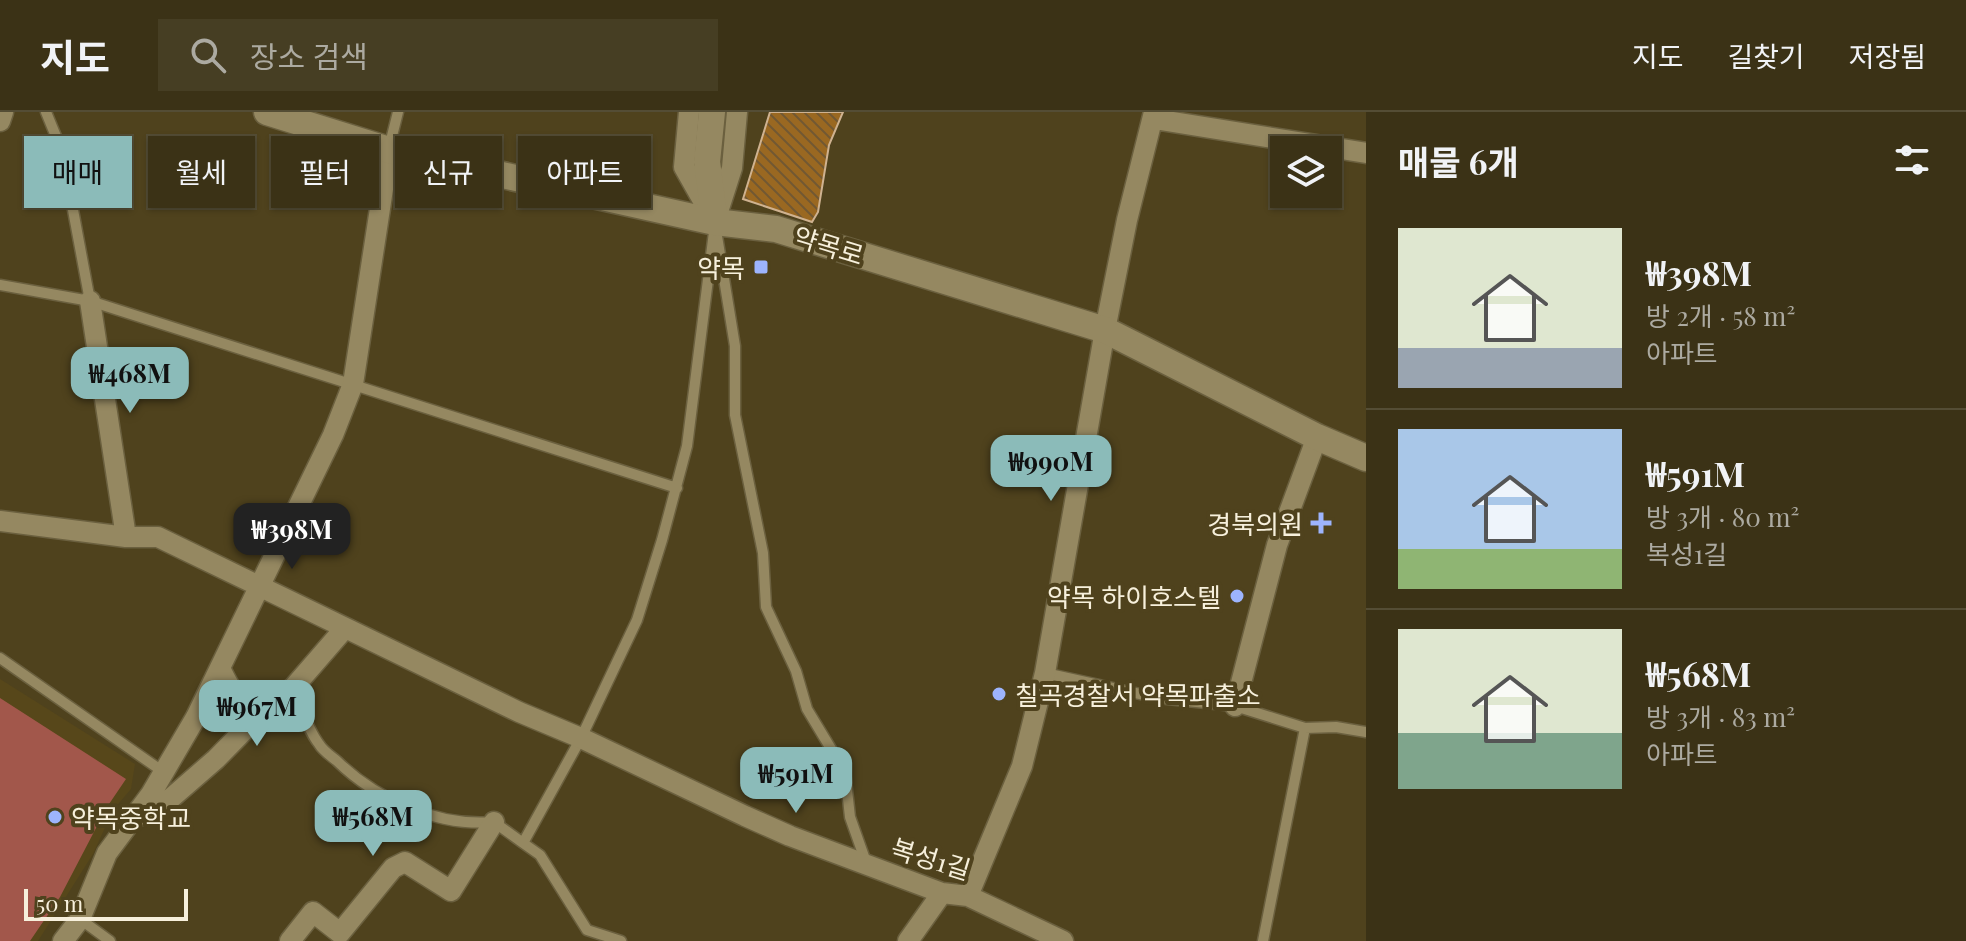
<!DOCTYPE html>
<html lang="ko">
<head>
<meta charset="utf-8">
<style>
  body { margin:0; font-family:"Playfair Display","Noto Sans KR",serif; background:#463e23; color:#f1f3f6; height:100vh; display:flex; flex-direction:column; font-size:30px; white-space:nowrap }
  * { box-sizing:border-box; margin:0 }
  p { font-size:26px; color:#acaaa1 }
  .icon { flex:none; width:44px; height:44px; fill:none; stroke:currentColor; stroke-width:2; stroke-linecap:round; stroke-linejoin:round }
  .map { position:relative; flex:1; overflow:hidden }
  .drawer { display:flex; flex-direction:column; background:#3b3216; width:600px }
  .drawer>* { flex:none }
  .top-card { position:absolute; left:24px; top:24px; width:760px; height:72px; display:flex; gap:16px }
  .tools { position:absolute; left:1270px; top:24px; display:grid; gap:16px }
  .tools a { display:grid; place-items:center; width:72px; height:72px; border-radius:0px; background:#3b3216; box-shadow:0 2px 6px #0004,0 0 0 2px #544d35; font-size:40px }
  .scale { position:absolute; left:24px; bottom:20px; width:164px; box-sizing:border-box; padding-left:8px; border:4px solid #f7f0dc; border-top:0; font-size:22px; line-height:28px; white-space:nowrap; color:#f7f0dc; -webkit-text-stroke:6px #4f421d; paint-order:stroke }
  .price { position:absolute; translate:-50% -68px; padding:0 18px; border-radius:16px; background:#8bbbb9; color:#111; font-size:26px; line-height:52px; filter:drop-shadow(0 2px 4px #0008) }
  .price::after { content:''; position:absolute; left:50%; top:48px; width:24px; height:18px; margin-left:-12px; background:inherit; clip-path:polygon(0 0,100% 0,50% 100%) }
  .price.selected { background:#222; color:#fff }
  ul { padding:0; list-style:none }
  li { display:flex; align-items:center; gap:24px; height:200px; padding:0 32px }
  li+li { border-top:2px solid #544d35 }
  li span { display:grid; place-items:center; flex:none; width:224px; height:160px; border-radius:0px; color:#555 }
  li>.icon { margin-inline-start:auto }
  span .icon { width:96px; height:96px; fill:#fffc; stroke-width:1 }
  li b { font-size:34px }
  h2 { display:flex; justify-content:space-between; align-items:center; height:96px; padding:0 32px; font-size:34px }
  .chip { padding:0 28px; border-radius:0px; background:#3b3216; box-shadow:0 2px 6px #0004,0 0 0 2px #544d35; font-size:28px; line-height:72px }
  .chip.selected { background:#8bbbb9; color:#111 }
  header { display:flex; align-items:center; gap:48px; box-sizing:border-box; height:112px; padding:0 40px; background:#3b3216; border-bottom:2px solid #544d35 }
  header strong { font-size:38px }
  nav { display:flex; gap:44px; margin-inline-start:auto; font-size:28px }
  .search { width:560px; height:72px; background:#463e23; display:flex; align-items:center; gap:20px; box-sizing:border-box; padding:0 28px; border-radius:0px; color:#acaaa1; font-size:30px }
  main { display:flex; flex:1; min-height:0 }
  .map>svg:first-child { display:block }
  .built { fill:#57471a }
  .pitch { fill:#a2574b }
  .building { fill:url(#building-back-hatch); stroke:#cfb290; stroke-width:2 }
  .lines { fill:none; stroke-linecap:round; stroke-linejoin:round }
  .service-casing { stroke:#6b603f; stroke-width:13 }
  .minor-casing { stroke:#6b603f; stroke-width:23 }
  .tertiary-casing { stroke:#6b603f; stroke-width:29 }
  .service { stroke:#958861; stroke-width:10 }
  .minor { stroke:#958861; stroke-width:20 }
  .tertiary { stroke:#958861; stroke-width:26 }
  .poi-dot { fill:#9db4fd; stroke:#4f421d; stroke-width:3 }
  .labels { text-anchor:middle; dominant-baseline:central; stroke-width:8; stroke-linejoin:round; paint-order:stroke }
  .street-label { font-size:26px; fill:#f7f0dc; stroke:#4f421d }
  .poi-label { font-size:26px; fill:#f7f0dc; stroke:#4f421d; text-anchor:end }
</style>
</head>
<body>
<header>
<strong>지도</strong>
<div class="search"><svg class="icon" aria-label="search" viewBox="0 0 24 24"><circle cx="10" cy="10" r="6"/><path d="M15 15l6 6"/></svg>장소 검색</div>
<nav><a>지도</a><a>길찾기</a><a>저장됨</a></nav>
</header>
<main>
<div class="map">
<svg width="1366" height="829" viewBox="0 0 1366 829">
  <defs>
    <pattern id="building-back-hatch" width="6" height="6" patternUnits="userSpaceOnUse" patternTransform="scale(2)"><rect width="6" height="6" fill="#9a6821"/><path d="M-1 5l2 2M0 0l6 6M5-1l2 2" fill="none" stroke="#725832"/></pattern>
  </defs>
  <rect width="100%" height="100%" fill="#4f421d"/>
  <!-- built -->
  <path class="built" d="M0,567L135,652L131,677L113,698L93,742L38,829H0Z"/>
  <!-- pitch -->
  <path class="pitch" d="M0,586L126,667L107,695L60,785L30,829H0Z"/>
  <!-- building -->
  <path class="building" d="M770,0H843L829,33L818,100L812,110L743,87Z"/>
  <g class="lines">
    <!-- service casing -->
    <g class="service-casing">
      <path id="service" d="M46,0L62,39L90,189
        M389,36L398,0
        M717,124L735,234V303L763,441L766,495L796,559L807,597L845,660L850,705L867,753
        M0,173L90,189L677,376
        M0,546L162,659
        M1045,561L1158,586L1235,594L1305,616L1336,615L1366,620
        M293,576C301,593 307,617 319,632C323,639 331,644 337,649C377,688 438,715 494,710L523,731
        M80,807L110,829
        M621,829L587,818L540,743L523,731L581,626L637,508L662,428L687,334L715,112
        M1263,829L1305,616"/>
    </g>
    <!-- minor casing -->
    <g class="minor-casing">
      <path id="minor" d="M689,0L684,55L710,101
        M1154,7L1366,41
        M0,9L3,0
        M716,106L732,56L737,0
        M90,189L126,425
        M0,409L126,425H158L519,600L581,626L745,704L790,724L942,781L968,784L1063,829
        M220,556C233,584 238,591 269,593
        M1235,594L1277,433L1317,325
        M137,705L170,687L216,647L269,593L293,576L345,516
        M968,784L1022,654L1045,561L1105,218L1127,108L1154,0
        M63,829L80,807L107,741L151,682L196,605L333,323L353,272L389,38
        M290,829L313,800L340,821L393,756L405,750L451,779L494,710
        M908,829L942,781"/>
    </g>
    <!-- tertiary casing -->
    <g class="tertiary-casing">
      <path id="tertiary" d="M267,0L389,38L715,110L776,117L1105,218L1317,325L1366,346
        M712,0L707,50L715,110"/>
    </g>
    <!-- service -->
    <use href="#service" class="service"/>
    <!-- minor -->
    <use href="#minor" class="minor"/>
    <!-- tertiary -->
    <use href="#tertiary" class="tertiary"/>
  </g>
  <!-- markers -->
  <g class="poi-dot">
    <rect x="753" y="147" width="16" height="16" rx="4"/>
    <path d="M1317 399h8v8h8v8h-8v8h-8v-8h-8v-8h8z"/>
    <circle cx="1237" cy="484" r="8"/>
    <circle cx="999" cy="582" r="8"/>
    <circle cx="55" cy="705" r="8"/>
  </g>
  <g class="labels">
    <!-- street labels -->
    <g class="street-label">
      <text transform="translate(829 133) rotate(17)">약목로</text>
      <text transform="translate(931 746) rotate(17)">복성1길</text>
    </g>
    <!-- poi labels -->
    <g class="poi-label">
      <text x="745" y="155">약목</text>
      <text x="1303" y="411">경북의원</text>
      <text x="1221" y="484">약목 하이호스텔</text>
      <text x="1015" y="582" text-anchor="start">칠곡경찰서 약목파출소</text>
      <text x="71" y="705" text-anchor="start">약목중학교</text>
    </g>
  </g>
</svg>
<div class="tools">
<a><svg class="icon" aria-label="layers" viewBox="0 0 24 24"><path d="M12 4l9 5-9 5-9-5zM3 14l9 5 9-5"/></svg></a>
</div>
<div class="scale">50 m</div>
<b class="price" style="left:130px;top:303px">₩468M</b>
<b class="price" style="left:1051px;top:391px">₩990M</b>
<b class="price selected" style="left:292px;top:459px">₩398M</b>
<b class="price" style="left:257px;top:636px">₩967M</b>
<b class="price" style="left:796px;top:703px">₩591M</b>
<b class="price" style="left:373px;top:746px">₩568M</b>
<div class="top-card">
<a class="chip selected">매매</a>
<a class="chip">월세</a>
<a class="chip">필터</a>
<a class="chip">신규</a>
<a class="chip">아파트</a>
</div>
</div>
<section class="drawer">
<h2>매물 6개<svg class="icon" aria-label="filters" viewBox="0 0 24 24"><path d="M4 7h16M4 17h16"/><circle cx="9" cy="7" r="2"/><circle cx="15" cy="17" r="2"/></svg></h2>
<ul>
<li><span style="background:linear-gradient(#dfe7d0 75%,#9aa5b1 0)"><svg class="icon" aria-label="home" viewBox="0 0 24 24"><path d="M3 11l9-7 9 7M6 9v11h12V9"/></svg></span><div><b>₩398M</b><p>방 2개 · 58 m²</p><p>아파트</p></div></li>
<li><span style="background:linear-gradient(#a9c7e8 75%,#8fb573 0)"><svg class="icon" aria-label="home" viewBox="0 0 24 24"><path d="M3 11l9-7 9 7M6 9v11h12V9"/></svg></span><div><b>₩591M</b><p>방 3개 · 80 m²</p><p>복성1길</p></div></li>
<li><span style="background:linear-gradient(#dfe7d0 65%,#7fa58c 0)"><svg class="icon" aria-label="home" viewBox="0 0 24 24"><path d="M3 11l9-7 9 7M6 9v11h12V9"/></svg></span><div><b>₩568M</b><p>방 3개 · 83 m²</p><p>아파트</p></div></li>
</ul>
</section>
</main>
</body>
</html>
